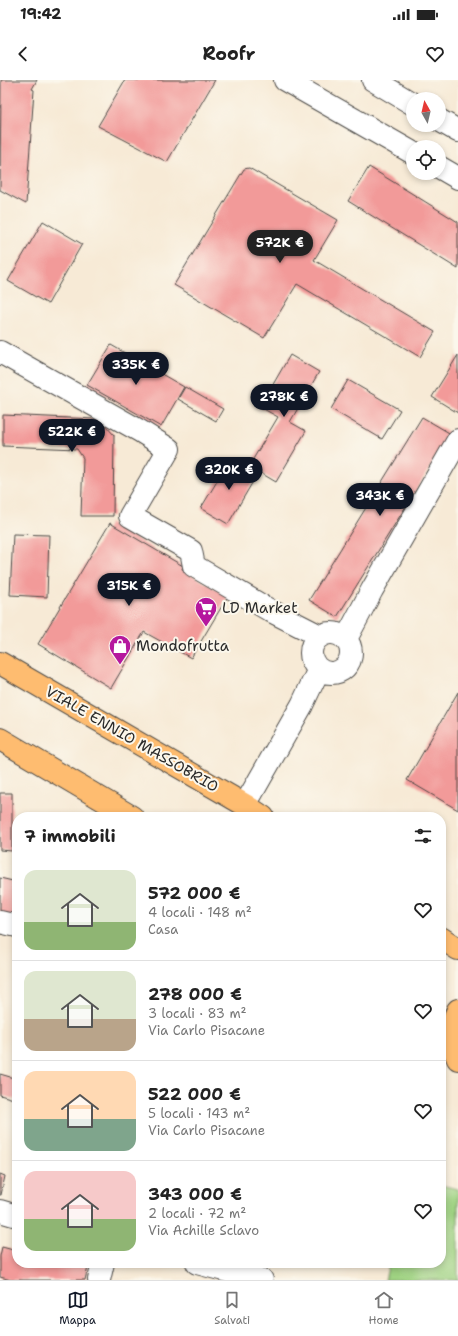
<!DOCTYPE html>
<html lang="it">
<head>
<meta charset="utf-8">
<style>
  body { margin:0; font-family:"Shantell Sans",sans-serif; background:#f2f2f2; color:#222; height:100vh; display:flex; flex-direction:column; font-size:15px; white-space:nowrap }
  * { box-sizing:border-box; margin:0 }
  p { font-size:13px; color:#767676 }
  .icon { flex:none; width:22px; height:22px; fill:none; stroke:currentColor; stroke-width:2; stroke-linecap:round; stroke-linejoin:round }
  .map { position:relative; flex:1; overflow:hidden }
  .drawer { position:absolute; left:12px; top:732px; width:434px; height:456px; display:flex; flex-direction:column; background:#fff; border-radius:16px; box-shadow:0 2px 6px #0003 }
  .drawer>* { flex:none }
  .needle { width:26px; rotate:352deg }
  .tools { position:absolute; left:406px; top:12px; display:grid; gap:8px }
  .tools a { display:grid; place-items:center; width:40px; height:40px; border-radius:50%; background:#fff; box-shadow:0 2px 6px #0003; font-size:20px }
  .price { position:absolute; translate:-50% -34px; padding:0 9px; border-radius:14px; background:#111827; color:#fff; font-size:13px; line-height:26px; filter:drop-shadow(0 1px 2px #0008) }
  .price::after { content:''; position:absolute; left:50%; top:24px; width:12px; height:9px; margin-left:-6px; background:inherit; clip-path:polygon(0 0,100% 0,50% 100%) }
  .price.selected { background:#222; color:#fff }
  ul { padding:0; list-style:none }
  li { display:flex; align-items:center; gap:12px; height:100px; padding:0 12px }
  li+li { border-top:1px solid #e0e0e0 }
  li span { display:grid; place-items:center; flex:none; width:112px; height:80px; border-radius:12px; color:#555 }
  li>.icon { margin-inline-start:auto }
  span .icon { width:48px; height:48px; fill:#fffc; stroke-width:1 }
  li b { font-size:17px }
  h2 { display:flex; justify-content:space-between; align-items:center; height:48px; padding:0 12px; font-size:17px }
  .status { display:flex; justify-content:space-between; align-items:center; height:28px; padding:0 20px; background:#fff; direction:ltr }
  .status svg { height:11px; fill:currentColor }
  header { display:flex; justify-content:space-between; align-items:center; height:52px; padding:0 12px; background:#fff; font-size:18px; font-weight:700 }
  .tabs { display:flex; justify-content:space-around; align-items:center; height:56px; border-top:1px solid #e0e0e0; background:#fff; font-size:11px; color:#767676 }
  .tabs a { display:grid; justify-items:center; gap:2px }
  .tabs .selected { color:#111827 }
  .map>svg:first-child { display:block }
  .green { fill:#9fd282; stroke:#657e56 }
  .building { fill:#f29a99 }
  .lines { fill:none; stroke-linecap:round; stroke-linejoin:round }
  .minor-casing { stroke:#4a4845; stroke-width:24 }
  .major-casing { stroke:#4a4845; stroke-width:24 }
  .minor { stroke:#fff; stroke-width:22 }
  .major { stroke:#febc70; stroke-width:22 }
  .labels { text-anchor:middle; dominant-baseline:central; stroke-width:4; stroke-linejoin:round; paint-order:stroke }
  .poi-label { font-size:15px; fill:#2b2b2b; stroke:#fbf7ec; text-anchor:start }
  .street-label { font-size:15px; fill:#2b2b2b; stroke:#fbf7ec }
</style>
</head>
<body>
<div class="status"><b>19:42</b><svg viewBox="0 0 49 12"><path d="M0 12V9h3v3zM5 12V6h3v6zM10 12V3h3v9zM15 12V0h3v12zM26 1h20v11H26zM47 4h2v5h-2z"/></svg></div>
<header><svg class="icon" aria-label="back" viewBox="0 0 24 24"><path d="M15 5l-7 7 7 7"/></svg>Roofr<svg class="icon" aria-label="heart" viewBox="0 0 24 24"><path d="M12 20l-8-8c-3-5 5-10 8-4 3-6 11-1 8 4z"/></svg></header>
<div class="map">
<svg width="458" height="1200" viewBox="0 0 458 1200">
  <rect width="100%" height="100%" fill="#fbf7ec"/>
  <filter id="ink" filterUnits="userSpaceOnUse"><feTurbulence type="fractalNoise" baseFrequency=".025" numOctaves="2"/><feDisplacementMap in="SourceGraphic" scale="8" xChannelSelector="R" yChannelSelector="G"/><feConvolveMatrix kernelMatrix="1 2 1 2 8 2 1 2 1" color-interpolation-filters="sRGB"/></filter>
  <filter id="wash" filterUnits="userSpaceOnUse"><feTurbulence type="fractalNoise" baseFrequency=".012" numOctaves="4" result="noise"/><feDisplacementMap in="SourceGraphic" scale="16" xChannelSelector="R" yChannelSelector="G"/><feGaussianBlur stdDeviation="0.9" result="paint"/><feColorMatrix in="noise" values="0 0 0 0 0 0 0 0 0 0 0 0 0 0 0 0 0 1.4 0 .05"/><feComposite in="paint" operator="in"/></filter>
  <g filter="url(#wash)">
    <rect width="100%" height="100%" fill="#f7ead6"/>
    <!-- green -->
    <path class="green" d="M441,1105L458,1109V1200H385L389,1183H441Z"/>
    <g id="blocks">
      <!-- building -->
      <path class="building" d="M1,0H37L32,9L34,10L26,124L0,110Z
        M125,0H215L167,82L98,46Z
        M369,87L458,142V189L348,121Z
        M249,88L338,140L314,180L435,252L420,277L297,204L264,258L174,205L244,89Z
        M43,141L82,164L48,224L8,201Z
        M111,265L184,307L161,347L87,305Z
        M290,275L319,292L290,342L306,351L276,402L249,386L278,337L260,327Z
        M458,275V333L432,317Z
        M348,300L400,330L382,359L331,329Z
        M185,307L223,329L216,341L178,319Z
        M3,335L92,339L105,345L114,355L113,436H81L83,378L77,369L3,366Z
        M422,337L451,354L337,537L309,520Z
        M231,378L258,393L228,444L201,428Z
        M110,443L183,486L182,489L228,516L191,578L144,552L111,608L38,564Z
        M13,454L49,455L47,517L10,515Z
        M458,612V730L407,700Z
        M0,713H12V771L0,770Z
        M0,798L17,802V840L0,835Z
        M0,994L17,999V1020L0,1015Z
        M0,1094L5,1096L1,1115H0Z
        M2,1167L17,1171V1183H69L88,1187L85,1200H11L0,1197V1176Z"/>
    </g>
  </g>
  <g filter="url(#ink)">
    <use href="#blocks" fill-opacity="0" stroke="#4a4845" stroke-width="1"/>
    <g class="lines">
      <!-- minor casing -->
      <g class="minor-casing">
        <path id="minor" d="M285,0L413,73
          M373,0L413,24
          M439,40L458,51
          M439,87L458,98
          M0,272L140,351L169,369L130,436L191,471L194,486L271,531L320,556
          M311 573a20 20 0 1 1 40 0a20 20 0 1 1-40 0Z
          M346,559L372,510L458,360
          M245,725L302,625L319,589
          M0,842L17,846
          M0,1131L17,1136
          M197,1183L262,1200
          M99,1200L103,1183"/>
      </g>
      <!-- major casing -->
      <g class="major-casing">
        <path id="major" d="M0,583L245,725L263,737
          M0,659L132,737
          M441,858L458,869
          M458,930C449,946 451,964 458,979"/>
      </g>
      <!-- minor -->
      <use href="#minor" class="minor"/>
      <!-- major -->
      <use href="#major" class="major"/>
    </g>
  </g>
  <!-- icons -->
  <defs>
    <g id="supermarket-pin" transform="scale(1.15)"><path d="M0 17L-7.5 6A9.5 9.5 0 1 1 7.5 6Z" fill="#b5179e" stroke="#fbf7ec"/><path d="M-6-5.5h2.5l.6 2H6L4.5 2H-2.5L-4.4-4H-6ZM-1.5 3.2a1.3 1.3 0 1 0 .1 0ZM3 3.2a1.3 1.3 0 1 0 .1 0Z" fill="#fff"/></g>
    <g id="shop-pin" transform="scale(1.15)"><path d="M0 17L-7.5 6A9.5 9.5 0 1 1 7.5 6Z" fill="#b5179e" stroke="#fbf7ec"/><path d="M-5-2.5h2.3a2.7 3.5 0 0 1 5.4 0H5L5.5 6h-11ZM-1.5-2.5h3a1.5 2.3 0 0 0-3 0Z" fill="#fff"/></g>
  </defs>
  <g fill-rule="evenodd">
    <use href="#supermarket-pin" x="206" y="528"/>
    <use href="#shop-pin" x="120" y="566"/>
  </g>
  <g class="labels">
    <!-- poi labels -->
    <g class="poi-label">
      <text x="222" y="528">LD Market</text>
      <text x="136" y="566">Mondofrutta</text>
    </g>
    <!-- street labels -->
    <g class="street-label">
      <text transform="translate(132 659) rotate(30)">VIALE ENNIO MASSOBRIO</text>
    </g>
  </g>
</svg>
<div class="tools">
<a><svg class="needle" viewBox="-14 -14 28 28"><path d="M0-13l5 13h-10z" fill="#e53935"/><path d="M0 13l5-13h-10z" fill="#767676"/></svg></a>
<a><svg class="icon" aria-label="locate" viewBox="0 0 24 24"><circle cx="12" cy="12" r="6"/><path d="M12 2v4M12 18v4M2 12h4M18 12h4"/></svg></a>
</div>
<b class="price selected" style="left:280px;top:184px">572K €</b>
<b class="price" style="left:136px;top:306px">335K €</b>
<b class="price" style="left:284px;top:338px">278K €</b>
<b class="price" style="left:72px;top:373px">522K €</b>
<b class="price" style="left:229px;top:411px">320K €</b>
<b class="price" style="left:380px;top:437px">343K €</b>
<b class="price" style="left:129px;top:527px">315K €</b>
<section class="drawer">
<h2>7 immobili<svg class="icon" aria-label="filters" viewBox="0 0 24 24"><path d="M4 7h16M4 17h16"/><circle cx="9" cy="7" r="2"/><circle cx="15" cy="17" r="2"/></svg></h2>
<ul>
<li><span style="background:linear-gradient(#dfe7d0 65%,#8fb573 0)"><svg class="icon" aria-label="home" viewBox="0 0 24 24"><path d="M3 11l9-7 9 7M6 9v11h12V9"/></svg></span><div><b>572 000 €</b><p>4 locali · 148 m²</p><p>Casa</p></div><svg class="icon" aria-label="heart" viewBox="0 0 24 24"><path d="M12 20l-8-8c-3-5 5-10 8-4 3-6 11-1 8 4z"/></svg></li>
<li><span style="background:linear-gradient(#dfe7d0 60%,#b9a48a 0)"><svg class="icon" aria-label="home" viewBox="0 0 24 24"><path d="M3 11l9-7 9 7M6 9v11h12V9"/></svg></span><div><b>278 000 €</b><p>3 locali · 83 m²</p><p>Via Carlo Pisacane</p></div><svg class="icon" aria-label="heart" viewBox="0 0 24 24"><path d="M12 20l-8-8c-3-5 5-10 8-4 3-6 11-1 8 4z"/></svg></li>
<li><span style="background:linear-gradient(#ffd9b3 60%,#7fa58c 0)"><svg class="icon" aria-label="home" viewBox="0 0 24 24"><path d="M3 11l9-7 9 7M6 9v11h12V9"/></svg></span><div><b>522 000 €</b><p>5 locali · 143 m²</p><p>Via Carlo Pisacane</p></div><svg class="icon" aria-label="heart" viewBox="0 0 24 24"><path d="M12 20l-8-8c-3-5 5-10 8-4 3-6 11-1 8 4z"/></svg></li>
<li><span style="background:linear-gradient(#f6c9c9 60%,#8fb573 0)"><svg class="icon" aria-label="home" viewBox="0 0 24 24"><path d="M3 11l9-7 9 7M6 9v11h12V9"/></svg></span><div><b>343 000 €</b><p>2 locali · 72 m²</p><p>Via Achille Sclavo</p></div><svg class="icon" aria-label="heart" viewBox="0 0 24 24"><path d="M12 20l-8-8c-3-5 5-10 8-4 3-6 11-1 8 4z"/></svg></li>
</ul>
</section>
</div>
<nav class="tabs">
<a class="selected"><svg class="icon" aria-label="map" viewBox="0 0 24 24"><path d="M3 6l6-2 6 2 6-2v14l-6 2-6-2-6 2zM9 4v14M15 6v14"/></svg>Mappa</a>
<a><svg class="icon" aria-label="saved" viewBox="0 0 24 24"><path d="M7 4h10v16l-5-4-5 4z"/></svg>Salvati</a>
<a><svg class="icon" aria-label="home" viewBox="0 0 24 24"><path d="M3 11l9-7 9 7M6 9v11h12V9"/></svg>Home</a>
</nav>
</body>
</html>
